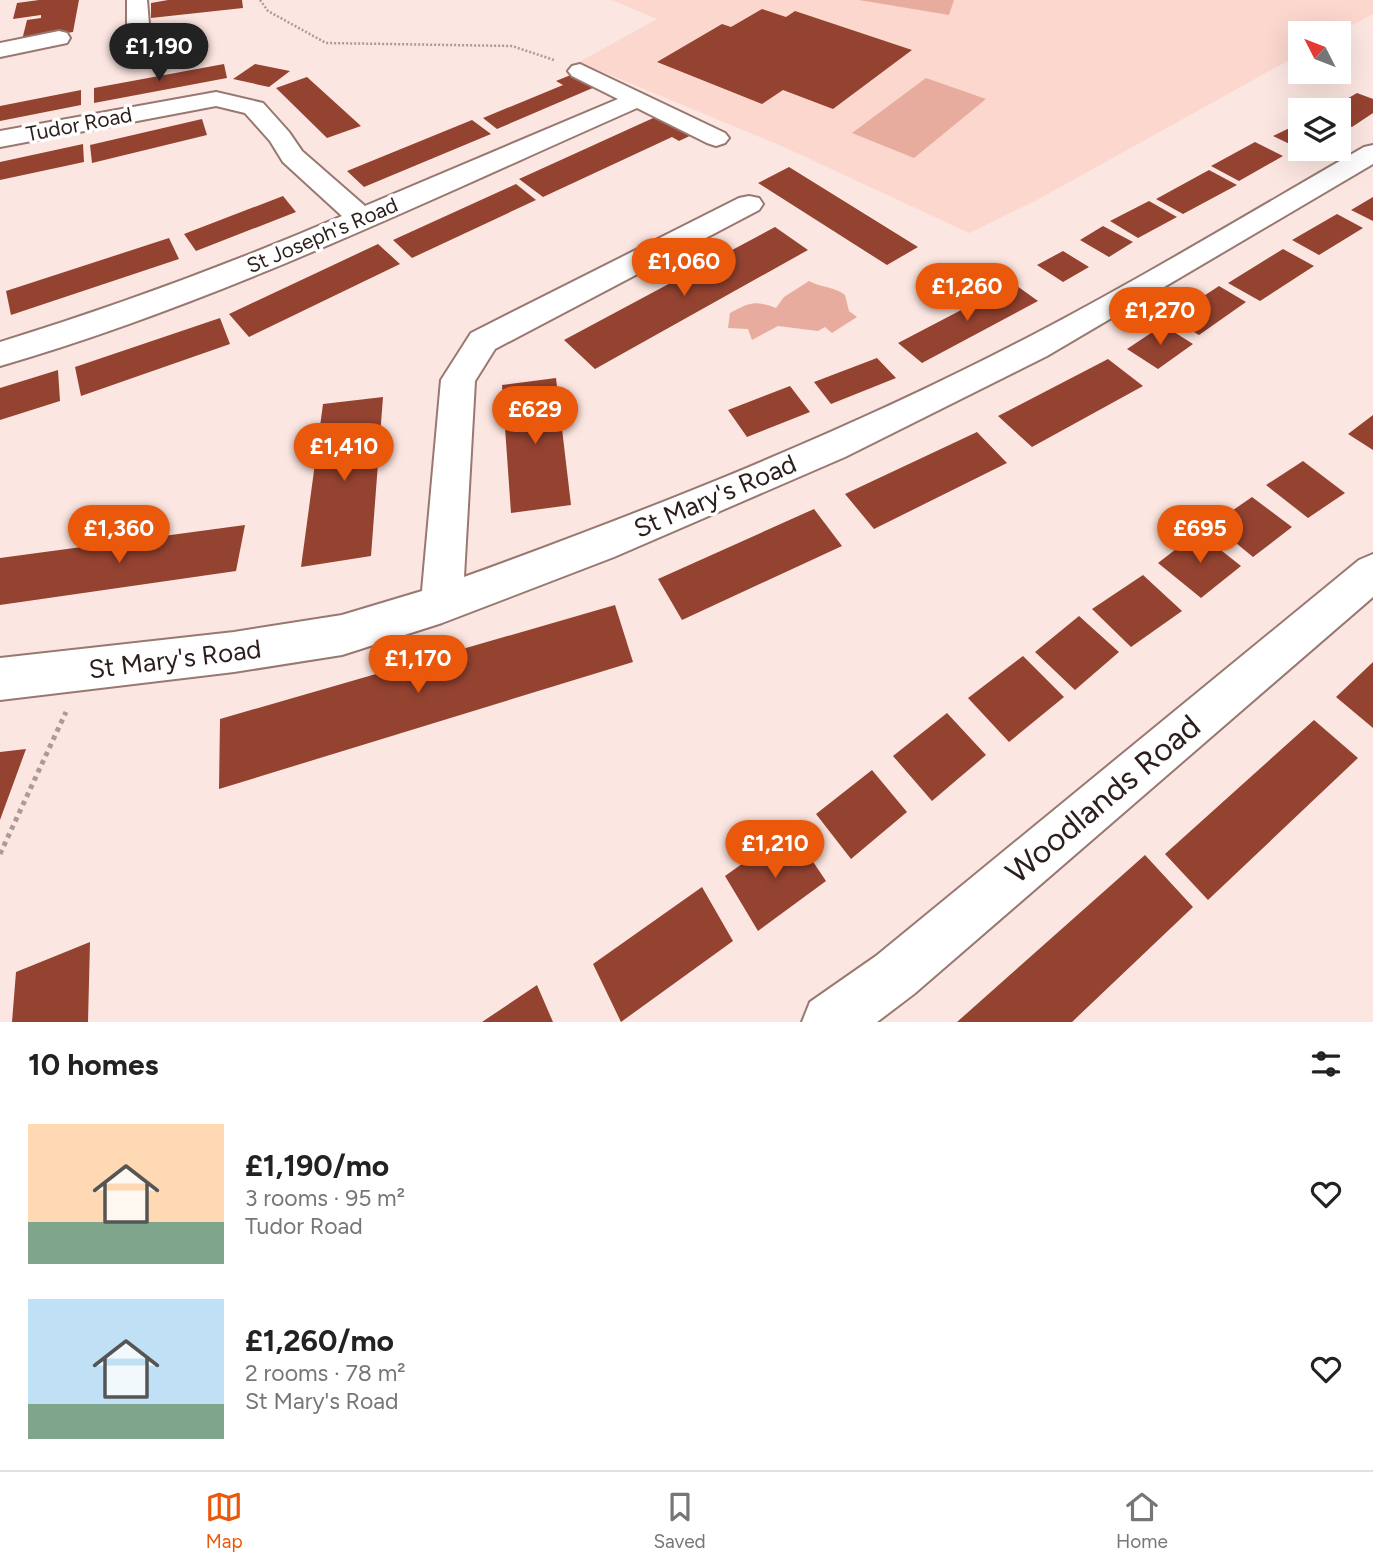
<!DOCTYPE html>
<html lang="en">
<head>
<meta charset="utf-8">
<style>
  body { margin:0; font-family:Figtree,sans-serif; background:#f6f6f6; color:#222; height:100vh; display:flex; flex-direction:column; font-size:26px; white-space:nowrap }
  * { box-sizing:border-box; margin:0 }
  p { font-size:23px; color:#767676 }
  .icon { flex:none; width:38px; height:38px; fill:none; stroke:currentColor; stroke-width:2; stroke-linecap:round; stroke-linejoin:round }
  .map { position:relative; height:1022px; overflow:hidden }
  .sheet { display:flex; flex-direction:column; background:#fff; flex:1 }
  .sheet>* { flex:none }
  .needle { width:46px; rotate:312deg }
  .buttons { position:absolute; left:1288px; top:21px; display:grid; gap:14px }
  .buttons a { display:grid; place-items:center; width:63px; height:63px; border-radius:0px; background:#fff; box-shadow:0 7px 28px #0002; font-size:35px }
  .price { position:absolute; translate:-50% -60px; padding:0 16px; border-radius:24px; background:#ea580c; color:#fff; font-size:23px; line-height:46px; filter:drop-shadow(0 2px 4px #0008) }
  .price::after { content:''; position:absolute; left:50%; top:42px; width:21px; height:16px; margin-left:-10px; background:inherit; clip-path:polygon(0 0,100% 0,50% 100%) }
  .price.on { background:#222; color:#fff }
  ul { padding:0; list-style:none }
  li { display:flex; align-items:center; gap:21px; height:175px; padding:0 28px }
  li span { display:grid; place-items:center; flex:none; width:196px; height:140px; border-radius:0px; color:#555 }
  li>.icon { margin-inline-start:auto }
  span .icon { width:84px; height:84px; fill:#fffc; stroke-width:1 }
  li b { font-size:30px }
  h2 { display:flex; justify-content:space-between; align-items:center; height:84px; padding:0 28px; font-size:30px }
  .dock { display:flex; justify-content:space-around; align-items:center; height:98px; border-top:2px solid #e0e0e0; background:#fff; font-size:19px; color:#767676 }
  .dock a { display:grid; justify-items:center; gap:4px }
  .dock .on { color:#ea580c }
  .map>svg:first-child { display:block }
  .built { fill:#fbd7ce }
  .green { fill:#e7ac9d }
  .building { fill:#954331 }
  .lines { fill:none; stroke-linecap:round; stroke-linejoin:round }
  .minor-casing { stroke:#987870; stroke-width:4 }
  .path-far1 { stroke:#ac9a96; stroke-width:2.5; stroke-dasharray:2 2; stroke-linecap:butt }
  .path { stroke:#ac9a96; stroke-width:5; stroke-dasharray:4.5 4.5; stroke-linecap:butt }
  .minor { fill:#fff; fill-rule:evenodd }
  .labels { text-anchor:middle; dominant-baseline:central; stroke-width:7; stroke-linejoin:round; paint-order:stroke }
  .far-street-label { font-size:21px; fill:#2b1e1b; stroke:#fff }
  .street-label { font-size:26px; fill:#2b1e1b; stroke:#fff }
  .near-street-label { font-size:32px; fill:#2b1e1b; stroke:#fff }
</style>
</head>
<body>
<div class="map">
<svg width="1373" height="1022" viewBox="0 0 1373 1022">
  <rect width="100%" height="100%" fill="#fce6e1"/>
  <!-- built -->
  <path class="built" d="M612,0H1373V14L1338,33H1300V54L1037,200L969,233L784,147L579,62L657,19Z"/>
  <!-- green -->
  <path class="green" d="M859,0H954L949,15Z
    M926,78L986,99L914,158L852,133Z
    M809,281C822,288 833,286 845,295L849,311L857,317L832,333L825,327L818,331L778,326L752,340L748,329L728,328L730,313C750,302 754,300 776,308L784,297Z"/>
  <!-- building -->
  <path class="building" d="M39,0H79L73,32L22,40L27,20L41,18V15L13,19L17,3Z
    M168,0H242L243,8L151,18V3Z
    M762,9L786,17L795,11L912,50L833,109L783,90L762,104L657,62L722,24L731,27Z
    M224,64L227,78L94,103V88Z
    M255,64L290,71L269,87L233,79Z
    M573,74L595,87L497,129L483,118L563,85L556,81Z
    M307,77L361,126L327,138L276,88Z
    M81,90V105L0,121V106Z
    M1357,93L1373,99V113L1352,127L1339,121V110H1328Z
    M662,114L694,134L679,141L672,137L543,197L519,179Z
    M202,119L207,135L92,163L90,145Z
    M472,120L491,134L364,187L347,171Z
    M1300,123V149L1273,136Z
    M1255,142L1283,156L1239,181L1211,166Z
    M83,144L84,162L0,180V162Z
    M789,167L918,247L887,265L758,183Z
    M1209,170L1237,185L1183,214L1156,199Z
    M516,184L536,200L412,258L393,240Z
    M283,196L296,212L196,251L184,234Z
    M1373,197V221L1351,210Z
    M1149,201L1177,217L1138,238L1110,221Z
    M1337,214L1363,228L1319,255L1292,240Z
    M1103,226L1133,242L1109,257L1080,240Z
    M775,227L808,250L595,369L564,340Z
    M169,238L179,259L11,315L6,291Z
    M378,244L400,264L249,337L229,314Z
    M1283,249L1314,266L1260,301L1228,283Z
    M1063,251L1089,267L1063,282L1037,265Z
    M1013,283L1038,301L922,363L898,343Z
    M1219,286L1246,302L1199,335L1170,318Z
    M220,318L230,344L81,396L75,367Z
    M1163,325L1193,344L1158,369L1127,349Z
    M877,358L896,378L831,404L814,382Z
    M1108,359L1143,386L1032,447L998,416Z
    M58,370L60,401L0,420V388Z
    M556,378L571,505L511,513L502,385Z
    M790,386L810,412L747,437L728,410Z
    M383,397L371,556L301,567L323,404Z
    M1373,415V450L1348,434Z
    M977,432L1007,463L874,529L845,494Z
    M1303,461L1345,493L1308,518L1266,485Z
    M1252,497L1292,527L1253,557L1213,524Z
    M814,509L842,546L682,620L658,579Z
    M245,525L236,571L0,605V558Z
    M1198,532L1241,566L1201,598L1158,563Z
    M1143,575L1182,611L1131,647L1092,609Z
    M615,605L633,662L219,789L220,719Z
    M1079,616L1119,652L1075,690L1035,652Z
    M1023,656L1064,697L1009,742L968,698Z
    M1373,662V728L1336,697Z
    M947,713L986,755L932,801L893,756Z
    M1314,720L1358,758L1208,900L1165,854Z
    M26,749L0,820V752Z
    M872,770L907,812L851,859L816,814Z
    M791,829L826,881L758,931L725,876Z
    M1145,855L1193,907L1072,1022H957Z
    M702,887L733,941L621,1022L593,964Z
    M90,942L88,1022H12L16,972Z
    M537,985L553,1022H482Z"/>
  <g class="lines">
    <!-- minor casing -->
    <g class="minor-casing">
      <path id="minor" d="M127,0H147L149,24L146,29H130L127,24Z
        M59,31L67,33L70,38L67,43L0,57V43Z
        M580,64L725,133L729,138L725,143L716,146L707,143L637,108C428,200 220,302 0,366V342C117,306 230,264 342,216L283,162L270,141L245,113L216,106L0,147V131L216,92L263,103L289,132L302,151L365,206L618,99L572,76L568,71L572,66Z
        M1373,145V164L1047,356L845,457L614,557L442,623L342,655L234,672L0,700V658L234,632L342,615L422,591L441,380L471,333L739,198L749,196L759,198L763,204L759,210L495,349L475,381L464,577C654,508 844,433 1023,340C1139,280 1251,212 1364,147Z
        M1373,554V597L914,994L877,1022H802L810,1002L876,956L1359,560Z"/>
    </g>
    <!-- path-far1 -->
    <path class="path-far1" d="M260,0L268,11L326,43L512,46L554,60"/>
    <!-- path -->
    <path class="path" d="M0,854L66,712"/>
    <!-- minor -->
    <use href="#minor" class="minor"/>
  </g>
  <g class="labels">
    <!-- far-street labels -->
    <g class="far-street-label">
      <text transform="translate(79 124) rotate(-11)">Tudor Road</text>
      <text transform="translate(322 235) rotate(-23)">St Joseph's Road</text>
    </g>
    <!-- street labels -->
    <g class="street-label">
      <text transform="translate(715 496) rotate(-23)">St Mary's Road</text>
      <text transform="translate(175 659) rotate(-7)">St Mary's Road</text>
    </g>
    <!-- near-street labels -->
    <g class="near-street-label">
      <text transform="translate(1103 799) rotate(-40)">Woodlands Road</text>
    </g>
  </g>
</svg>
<div class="buttons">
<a><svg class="needle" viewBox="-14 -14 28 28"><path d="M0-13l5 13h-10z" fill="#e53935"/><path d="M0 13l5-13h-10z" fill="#767676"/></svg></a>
<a><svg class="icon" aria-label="layers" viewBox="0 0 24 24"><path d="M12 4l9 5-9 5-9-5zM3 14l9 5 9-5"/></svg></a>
</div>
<b class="price on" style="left:159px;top:83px">£1,190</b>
<b class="price" style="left:684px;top:298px">£1,060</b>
<b class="price" style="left:967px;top:323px">£1,260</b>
<b class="price" style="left:1160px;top:347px">£1,270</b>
<b class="price" style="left:535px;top:446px">£629</b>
<b class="price" style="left:344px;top:483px">£1,410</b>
<b class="price" style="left:119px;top:565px">£1,360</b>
<b class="price" style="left:1200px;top:565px">£695</b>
<b class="price" style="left:418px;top:695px">£1,170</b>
<b class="price" style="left:775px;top:880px">£1,210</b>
</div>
<section class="sheet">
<h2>10 homes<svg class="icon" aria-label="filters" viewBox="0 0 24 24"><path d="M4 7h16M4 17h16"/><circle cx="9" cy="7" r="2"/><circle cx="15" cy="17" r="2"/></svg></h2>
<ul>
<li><span style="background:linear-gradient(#ffd9b3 70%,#7fa58c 0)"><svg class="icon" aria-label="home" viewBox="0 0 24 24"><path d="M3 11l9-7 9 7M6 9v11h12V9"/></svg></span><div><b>£1,190/mo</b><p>3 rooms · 95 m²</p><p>Tudor Road</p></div><svg class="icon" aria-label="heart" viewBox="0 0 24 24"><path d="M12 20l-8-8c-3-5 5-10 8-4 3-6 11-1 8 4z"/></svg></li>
<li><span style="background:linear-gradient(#bfe0f5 75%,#7fa58c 0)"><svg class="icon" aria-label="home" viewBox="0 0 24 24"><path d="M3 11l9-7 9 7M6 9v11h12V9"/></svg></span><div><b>£1,260/mo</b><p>2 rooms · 78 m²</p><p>St Mary's Road</p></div><svg class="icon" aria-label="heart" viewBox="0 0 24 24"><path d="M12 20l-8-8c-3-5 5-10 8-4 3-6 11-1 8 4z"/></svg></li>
</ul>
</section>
<nav class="dock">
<a class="on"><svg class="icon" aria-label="map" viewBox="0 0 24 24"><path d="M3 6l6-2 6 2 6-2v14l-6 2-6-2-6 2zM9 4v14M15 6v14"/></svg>Map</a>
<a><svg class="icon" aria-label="saved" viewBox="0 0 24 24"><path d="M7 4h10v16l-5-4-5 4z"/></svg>Saved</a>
<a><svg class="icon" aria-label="home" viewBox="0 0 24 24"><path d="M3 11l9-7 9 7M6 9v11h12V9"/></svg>Home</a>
</nav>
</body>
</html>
